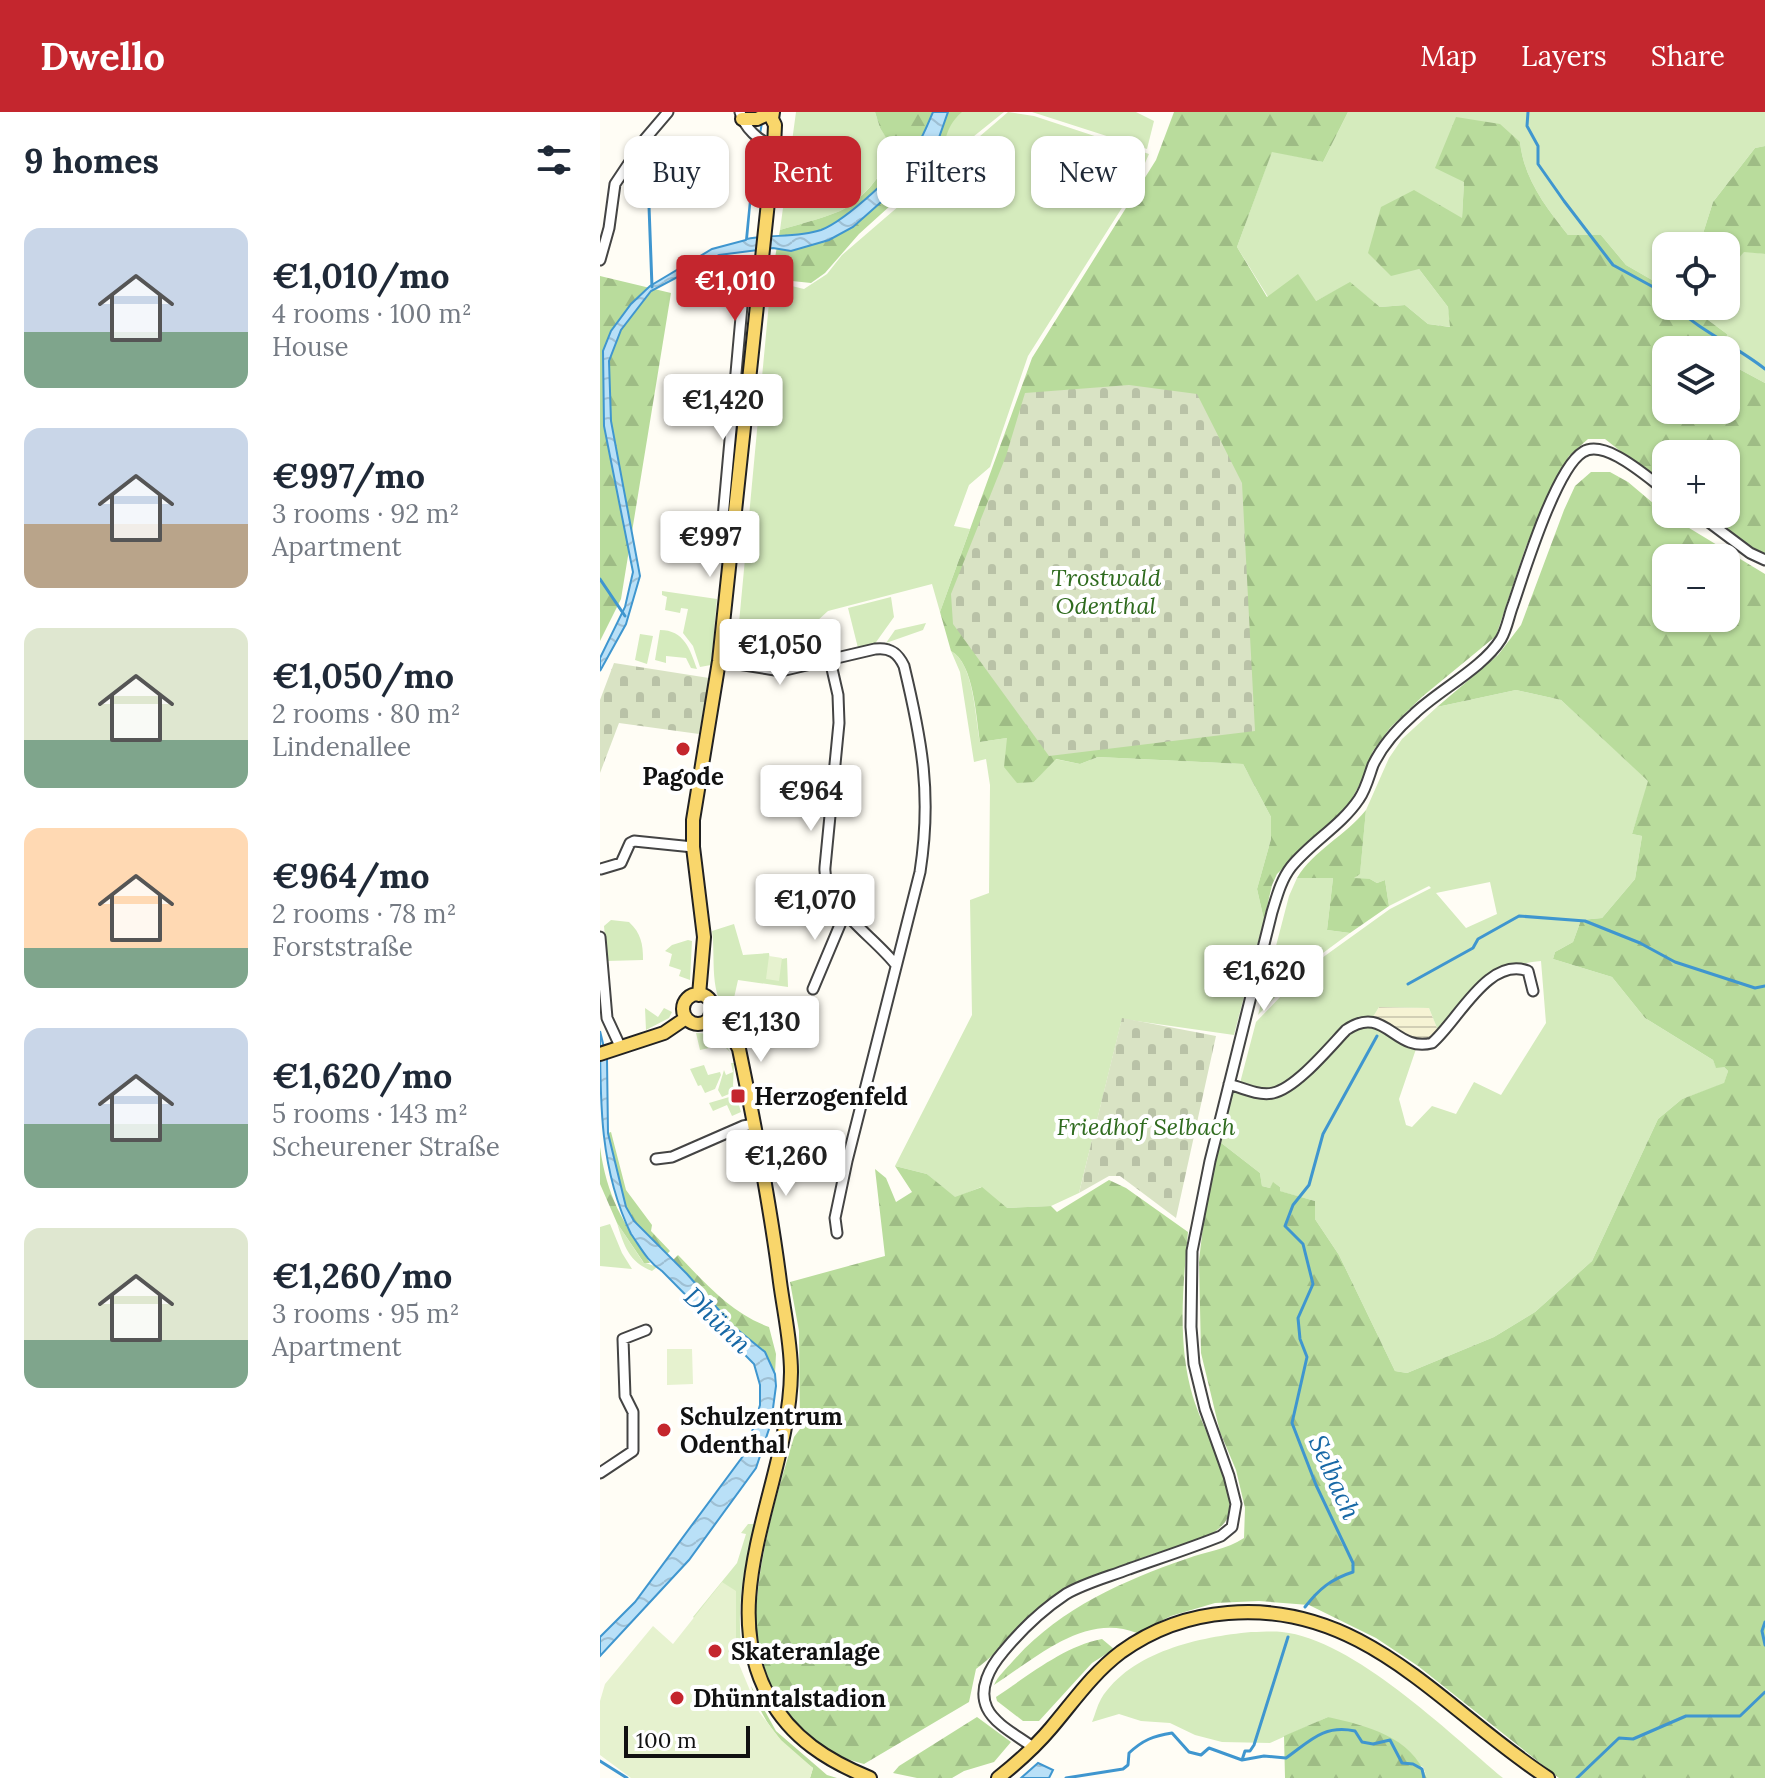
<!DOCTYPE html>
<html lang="en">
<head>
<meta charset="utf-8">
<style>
  body { margin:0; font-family:Lora,serif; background:#f2f2f3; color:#1f2937; height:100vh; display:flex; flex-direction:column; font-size:30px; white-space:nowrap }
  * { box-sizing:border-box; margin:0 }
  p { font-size:26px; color:#747a83 }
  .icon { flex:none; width:44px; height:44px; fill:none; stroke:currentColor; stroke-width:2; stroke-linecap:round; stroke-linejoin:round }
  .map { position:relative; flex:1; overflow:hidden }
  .side { display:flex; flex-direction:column; background:#fff; width:600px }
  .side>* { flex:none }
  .banner { position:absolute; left:24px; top:24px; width:760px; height:72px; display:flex; gap:16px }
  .buttons { position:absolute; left:1052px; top:120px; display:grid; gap:16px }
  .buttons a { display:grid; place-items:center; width:88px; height:88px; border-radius:16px; background:#fff; box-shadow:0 2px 6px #0004; font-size:40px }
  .scale { position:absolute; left:24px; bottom:20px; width:126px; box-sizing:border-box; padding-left:8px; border:4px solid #111; border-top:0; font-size:22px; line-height:28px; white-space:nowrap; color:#111; -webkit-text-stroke:6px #fff; paint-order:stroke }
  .price { position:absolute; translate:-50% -68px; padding:0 18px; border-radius:8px; background:#fff; color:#222; font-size:26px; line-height:52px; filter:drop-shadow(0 2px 4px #0008) }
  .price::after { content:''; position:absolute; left:50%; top:48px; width:24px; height:18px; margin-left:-12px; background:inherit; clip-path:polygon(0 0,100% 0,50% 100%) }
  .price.current { background:#c4262e; color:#fff }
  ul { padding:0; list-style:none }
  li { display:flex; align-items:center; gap:24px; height:200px; padding:0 24px }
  li span { display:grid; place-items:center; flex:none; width:224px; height:160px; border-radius:16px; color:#555 }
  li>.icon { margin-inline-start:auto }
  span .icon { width:96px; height:96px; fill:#fffc; stroke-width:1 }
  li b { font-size:34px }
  h2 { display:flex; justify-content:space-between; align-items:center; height:96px; padding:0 24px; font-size:34px }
  .chip { padding:0 28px; border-radius:16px; background:#fff; box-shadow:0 2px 6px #0004; font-size:28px; line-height:72px }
  .chip.current { background:#c4262e; color:#fff }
  header { display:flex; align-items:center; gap:48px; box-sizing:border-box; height:112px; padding:0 40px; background:#c4262e; color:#fff }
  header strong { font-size:38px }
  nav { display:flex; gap:44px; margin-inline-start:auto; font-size:28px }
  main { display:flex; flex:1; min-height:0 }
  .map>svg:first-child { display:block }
  .farmland { fill:url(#farmland-rules) }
  .grass { fill:#d5ebbd; fill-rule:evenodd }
  .forest { fill:url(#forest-firs); fill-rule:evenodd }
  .cemetery { fill:url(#cemetery-stones) }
  .pitch { fill:#e6f2cf }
  .water { fill:url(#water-waves); stroke:#3f96cf; stroke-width:2 }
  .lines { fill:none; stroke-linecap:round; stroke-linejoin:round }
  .stream { stroke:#3f96cf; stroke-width:3 }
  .minor-casing { stroke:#444; stroke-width:13 }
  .major-casing { stroke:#222; stroke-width:16 }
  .minor { stroke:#fff; stroke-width:9 }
  .major { stroke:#f9d66b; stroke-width:12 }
  .poi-dot { fill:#c4262e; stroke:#fff; stroke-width:3 }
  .labels { text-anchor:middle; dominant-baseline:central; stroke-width:8; stroke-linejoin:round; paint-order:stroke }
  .park-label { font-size:24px; font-style:italic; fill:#2f6b1f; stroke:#fff }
  .poi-label { font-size:24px; font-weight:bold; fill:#111; stroke:#fff; text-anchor:start }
  .water-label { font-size:26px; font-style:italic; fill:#1768a6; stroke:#fff }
</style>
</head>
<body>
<header>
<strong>Dwello</strong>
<nav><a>Map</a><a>Layers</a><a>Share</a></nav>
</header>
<main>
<section class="side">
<h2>9 homes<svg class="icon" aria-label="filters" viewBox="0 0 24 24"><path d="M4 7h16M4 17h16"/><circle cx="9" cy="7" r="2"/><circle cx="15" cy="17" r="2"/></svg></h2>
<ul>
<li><span style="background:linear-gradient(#c9d6e8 65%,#7fa58c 0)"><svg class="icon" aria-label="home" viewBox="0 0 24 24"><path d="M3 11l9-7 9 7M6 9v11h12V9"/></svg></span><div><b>€1,010/mo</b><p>4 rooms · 100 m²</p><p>House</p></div></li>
<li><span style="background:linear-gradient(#c9d6e8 60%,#b9a48a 0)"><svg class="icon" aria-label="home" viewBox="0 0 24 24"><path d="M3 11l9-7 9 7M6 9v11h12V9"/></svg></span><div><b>€997/mo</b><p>3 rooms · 92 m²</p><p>Apartment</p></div></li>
<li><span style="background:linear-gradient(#dfe7d0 70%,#7fa58c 0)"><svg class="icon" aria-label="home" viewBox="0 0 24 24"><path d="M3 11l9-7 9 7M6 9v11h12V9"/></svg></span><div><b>€1,050/mo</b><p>2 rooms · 80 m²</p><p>Lindenallee</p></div></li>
<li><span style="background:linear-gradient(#ffd9b3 75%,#7fa58c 0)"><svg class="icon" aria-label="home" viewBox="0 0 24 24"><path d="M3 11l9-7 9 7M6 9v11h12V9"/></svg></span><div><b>€964/mo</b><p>2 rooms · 78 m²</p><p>Forststraße</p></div></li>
<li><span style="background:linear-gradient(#c9d6e8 60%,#7fa58c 0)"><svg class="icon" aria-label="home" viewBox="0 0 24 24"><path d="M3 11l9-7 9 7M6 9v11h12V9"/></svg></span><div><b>€1,620/mo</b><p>5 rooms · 143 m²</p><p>Scheurener Straße</p></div></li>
<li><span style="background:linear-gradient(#dfe7d0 70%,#7fa58c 0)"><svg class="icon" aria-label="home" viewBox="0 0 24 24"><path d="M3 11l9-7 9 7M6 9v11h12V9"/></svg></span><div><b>€1,260/mo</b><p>3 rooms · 95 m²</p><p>Apartment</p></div></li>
</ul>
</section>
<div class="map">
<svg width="1165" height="1666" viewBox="0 0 1165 1666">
  <defs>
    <pattern id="farmland-rules" width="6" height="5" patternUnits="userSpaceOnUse" patternTransform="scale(2)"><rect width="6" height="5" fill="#f6f3d4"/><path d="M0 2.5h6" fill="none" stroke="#d2cfb5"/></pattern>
    <pattern id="forest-firs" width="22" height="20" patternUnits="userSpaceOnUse" patternTransform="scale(2)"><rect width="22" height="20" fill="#b9dc9c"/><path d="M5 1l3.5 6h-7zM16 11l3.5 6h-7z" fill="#9ebc85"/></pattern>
    <pattern id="cemetery-stones" width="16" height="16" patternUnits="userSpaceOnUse" patternTransform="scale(2)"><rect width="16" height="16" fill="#d9e3c4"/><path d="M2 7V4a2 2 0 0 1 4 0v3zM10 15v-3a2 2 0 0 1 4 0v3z" fill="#b9c2a7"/></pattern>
    <pattern id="water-waves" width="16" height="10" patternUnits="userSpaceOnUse" patternTransform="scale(2)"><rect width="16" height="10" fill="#b9e0f7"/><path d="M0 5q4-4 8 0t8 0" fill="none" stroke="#9ebfd3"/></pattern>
  </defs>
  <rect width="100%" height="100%" fill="#fffdf5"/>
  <!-- farmland -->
  <path class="farmland" d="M779,895L829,896L839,921L834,927L810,929L773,905Z"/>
  <!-- grass -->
  <path class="grass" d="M196,0H275L280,16L296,40C281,61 264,88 240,99C221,107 199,112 180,118Z
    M361,0H404L358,37L342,43L348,11Z
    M408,0L434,4L549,42L532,80L428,244L390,355L369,373L354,414L370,417L340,500L332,472L228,499L172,550L136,543L171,169L204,177L227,162L242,143Z
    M432,0H536L554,9L547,37Z
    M748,0H1165V34L1155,36L1113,90L1099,134H1066V176L1026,153L1001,123H968C945,94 924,67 920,30L864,70L862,107L819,157L848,195L851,215L828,212L805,193L780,195L750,171L716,189L668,185L637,135L672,39L723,50Z
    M1144,139L1165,142V271L1126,250L1127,222L1089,194H1126V161Z
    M62,479L117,487L111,553L100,555L93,534L83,521L88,497L81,496L80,501L65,498L67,485L62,483Z
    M291,485L294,505L274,533L258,536L248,496Z
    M326,511L323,518L286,531L295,518Z
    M60,518C84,518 90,537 97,557L91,556L86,546L66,544V551L55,548Z
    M40,522L53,524L47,552L35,548Z
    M351,539C374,551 375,605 380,630L407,626L434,670L455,647L480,652L498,645L643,652L671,705V727L657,777L664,808L634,923L522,907L479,1081L451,1094L406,1096L381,1075L355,1086L327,1062L295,1054L372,903L370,788L389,781L390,673L386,647L374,650L360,560Z
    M916,578L961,588L1049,669L1032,722L1042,724L1035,767L1002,806L981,808L973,830L955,840L953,847L1012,865L1045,906L1113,948L1116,955H1124L1128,959L1124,972L1082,987L1058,1007L992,1149L935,1200L894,1225L807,1261L795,1259L739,1143L715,1107V1089L679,1079L680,1075L674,1071L670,1076L662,1074L660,1061L620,1030L632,980C649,975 663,990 681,980C705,967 751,905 775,912C788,915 801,930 812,937H816L799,987L806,1013L812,1015L832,994L856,1002L874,970L901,983L946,911L941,849C887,854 872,881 839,921L829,896L779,895L773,905L753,910L743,917L693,967L680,975L659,978L640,971L656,910L708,856L790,797L831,776L829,774L789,794L785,768L777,771L770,767H752L760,761L766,698L789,646L802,627L837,595ZM890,770L897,802L866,816L836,781Z
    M705,764L733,766L727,818L750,821L704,855L658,903L689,784L697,766Z
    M11,808L29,810C41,821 43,832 43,848L7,849L4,814Z
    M134,812L143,843L169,841L170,849L187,846L188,875L138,868L130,904C108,883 116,847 112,819Z
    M88,828L92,829L90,868L79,864L81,858L69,854L72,842L65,839L72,833Z
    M45,896L58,905L64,896L72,900L69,906L46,918Z
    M96,921C110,921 124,928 130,940L123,933L100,938Z
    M131,951H134L133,974L136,979L122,985L118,978L124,958L126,963L133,960Z
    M104,953L108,963L120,960L121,963L115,977L105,981L101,973L98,974L90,957Z
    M136,983L141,1000L132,1004L127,993L113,999L109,991Z
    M17,1111L43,1150L57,1155L52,1159C29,1150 24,1134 17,1111Z
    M10,1112L22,1141L32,1157L0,1154V1115Z
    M148,1412H154C144,1458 134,1502 144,1549L142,1550L93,1505L137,1451L146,1422L141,1421Z
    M651,1520C662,1520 672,1519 682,1520C753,1527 849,1621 903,1666H827L823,1655L728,1605L670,1631L622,1630L595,1623L570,1611L541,1609L519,1602L492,1610C495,1603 497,1594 501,1587C531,1539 600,1525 651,1520Z"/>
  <!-- forest -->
  <path class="forest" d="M275,0H362C341,18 349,34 333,55L259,122L225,161L211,171L192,169L172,162L180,118C199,112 221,107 240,99C264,88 281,62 295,40L280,16Z
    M574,0H748L723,50L672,40L637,135L667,185L698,162L716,189L750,170L780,195L805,193L828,212L850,215L848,195L819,157L791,164L768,141L781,95L814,78L862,106L864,70L835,56L856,5L900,12L920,30C924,67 945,94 968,123H1001L1026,153L1066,176V194H1089L1127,222L1126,249V238H1066V298H1126V250L1165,271V444L1102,402H1126V342H1066V375L1005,327H988L969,344L951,376L925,437L896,524L823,584L790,616L773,639L763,666L747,696L677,762L672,773L664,808L657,777L671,727V705L643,652L498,645L480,652L456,647L434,670L417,671L404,655L407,626L380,630C376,606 374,551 351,539L340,500L432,246L556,48Z
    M1165,34V142L1144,140L1126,161V134H1099L1113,90L1155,36Z
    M0,164L71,181L21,487L0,529Z
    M991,360H1010L1028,370L1066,402L1165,462V1666H959L818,1554L776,1526L709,1493L659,1489L615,1491L571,1504L537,1521C485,1500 436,1546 394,1573C398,1564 406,1557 413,1549C459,1497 522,1469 586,1447C607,1439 626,1438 644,1426L645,1396L636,1358L620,1320L601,1241L599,1149L604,1105L620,1030L660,1061L662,1074L670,1076L673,1070L680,1075V1079L715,1089V1107L739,1143L795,1259L807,1261L894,1225L935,1200L992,1149L1058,1007L1082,987L1124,971L1128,959L1124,955L1116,956L1113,948L1045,906L1012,865L953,847L955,840L973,830L981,808L1002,806L1035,767L1042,724L1032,722L1048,669L961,588L916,578L837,595L898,543L921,513L964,398L975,374ZM1066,446H1126V506H1066Z
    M766,698L760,762L754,766L770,767L777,771L785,768L789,794L750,821L727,818L733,766H697C713,739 746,723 766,698Z
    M11,1020L26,1078L52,1113L51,1119L70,1139L67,1142L33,1109L26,1095L8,1021Z
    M0,1035C7,1086 23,1109 50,1151H44L17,1111L0,1072Z
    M295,1054L327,1062L355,1085L382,1075L407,1096L451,1094L457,1100L509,1068L526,1076L588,1120C583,1173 577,1233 593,1285C602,1315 630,1364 630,1395C630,1408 621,1416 610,1423C554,1443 493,1458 443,1493C416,1511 402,1539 376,1557L369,1590L264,1652C245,1647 225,1639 209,1626C179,1602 157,1555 154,1518C153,1508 156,1497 157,1487C162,1431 178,1378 194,1325L200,1317L199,1219L190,1170L285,1144L275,1057L286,1066L296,1090L312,1080Z
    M78,1143C106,1172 131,1201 169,1215L176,1242L175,1262L165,1240L133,1214L73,1148Z
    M502,1527L514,1537L492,1551L439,1609H423L397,1589L396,1585C428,1564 464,1534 502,1527Z
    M151,1574L176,1619L227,1663L237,1666H210L213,1656C183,1637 161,1608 151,1574Z
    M377,1605L411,1630L394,1650L364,1659L352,1666H317L293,1661L299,1654Z
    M728,1605C767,1614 811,1624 827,1666H685L684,1624Z"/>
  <!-- cemetery -->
  <path class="cemetery" d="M529,273L597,282L642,371L655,619L449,644L353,512L351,482L406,344L425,281Z
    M14,551L109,566L99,622L19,611L0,661V588Z
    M522,906L616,924L576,1106L520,1064H509L479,1081Z"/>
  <!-- pitch -->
  <path class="pitch" d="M169,844L182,846L179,869L166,867Z
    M67,1237H92L93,1272L67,1273Z
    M122,1470L136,1479V1545L159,1600L181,1628L213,1656L210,1666H31L0,1643V1589L5,1572L53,1514L73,1532Z"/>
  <!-- water -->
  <path class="water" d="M164,0L153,60L147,127C171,122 197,126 221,118C247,108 301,57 317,33C324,23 328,11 333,0H348L336,34L325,51L253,115L229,128L191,139L173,136L119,143L51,179L21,218L9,249L11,309L40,464L26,512L0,559V546L25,495L33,460L4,314L3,239L11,219L31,192L50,174L112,137L146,128L153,59Z
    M0,919L7,948L8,1021L26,1095L34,1109L87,1162L133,1214L165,1240L175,1262L176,1274L171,1311L156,1356L89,1448L0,1544V1525L35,1490L146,1340L160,1293V1273L154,1252L62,1159C47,1149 41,1136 31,1122C0,1058 0,991 0,919Z
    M438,1651L453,1658L449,1666H421Z"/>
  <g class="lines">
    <!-- stream -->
    <path class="stream" d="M928,0L927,14L938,34V52L964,89L1013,153L1066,182
      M52,175L48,67L85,26
      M1074,194C1102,220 1136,234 1165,257
      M0,467L25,504
      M808,872L873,836L878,827L919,804L985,809L1040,831L1075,850L1155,876L1165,874
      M705,1495C719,1477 731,1467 753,1460V1451L716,1373L692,1311L707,1245L700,1227L698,1206L713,1172L703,1132L685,1114L693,1093L709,1073L723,1022L777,924
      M1165,1510L1162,1519L1165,1533
      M642,1648L645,1639H650L654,1633L688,1525
      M0,1649L27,1666
      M466,1666L523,1657L528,1653L529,1641C543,1628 553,1624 572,1621L589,1640L601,1643L609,1636L642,1648L664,1644L686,1646C709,1630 723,1612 755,1619L762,1630L773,1632L790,1628L802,1651L813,1652L822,1657L824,1666
      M977,1666L1019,1626L1033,1627L1086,1604H1140L1165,1580"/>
    <!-- minor casing -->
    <g class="minor-casing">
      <path id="minor" d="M140,0C144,15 159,30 174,34
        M0,148L9,116L15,72L45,27L68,0
        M1098,402L1150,441L1165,448
        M133,417L125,415L123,406L143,183C144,174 148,170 158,171
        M230,548L238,583L239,611L225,755C222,793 274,824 296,853
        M119,549L181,559L275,537C290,535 298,541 304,554C322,629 332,683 320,760L247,1049L235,1106L237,1121
        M1,757L21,751L30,731L34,729L93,735
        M0,825L7,906L20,934
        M213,877L242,808L248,802
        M629,972C642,976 659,984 673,981C696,976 729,936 746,918C785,891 794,941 832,931C858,909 888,844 928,859L933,879
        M158,1036L181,1033L247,1049
        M56,1047L72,1045L143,1014L154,1012
        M0,1361L33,1339V1300L25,1284L23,1227L46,1218
        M434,1636C420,1625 395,1613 387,1596C378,1577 390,1555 403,1540C421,1518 442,1498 466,1482C485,1471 508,1465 529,1457C560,1446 591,1436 621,1424L632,1415L636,1392L629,1364L605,1297L594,1252L591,1215L592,1139L610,1049L672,800C677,784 681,768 691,755C711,730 741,714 759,687C766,677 769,664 773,653C783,632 797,617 814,602C839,578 883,556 901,527C907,517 909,503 913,493C924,461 956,356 983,340C1005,326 1048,366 1066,379"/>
    </g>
    <!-- major casing -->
    <g class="major-casing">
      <path id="major" d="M142,7H157L172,0
        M83 897a15 15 0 1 1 30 0a15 15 0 1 1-30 0Z
        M99,883L104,825L93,735V708L119,549L174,34L175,13L172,7L173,0
        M110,904L131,921L139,937C155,1014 170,1092 180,1170C184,1200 191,1230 191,1260C190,1368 113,1484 169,1585C191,1626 228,1649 270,1666
        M0,942L64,921L86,906
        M398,1666C417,1651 435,1635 451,1616C474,1589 492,1562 521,1540C553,1517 589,1504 628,1501C765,1489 843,1598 948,1666"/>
    </g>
    <!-- minor -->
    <use href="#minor" class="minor"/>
    <!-- major -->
    <use href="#major" class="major"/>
  </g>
  <!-- markers -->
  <g class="poi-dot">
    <circle cx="83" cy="637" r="8"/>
    <rect x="130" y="976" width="16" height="16" rx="4"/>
    <circle cx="64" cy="1318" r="8"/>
    <circle cx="115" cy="1539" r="8"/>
    <circle cx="77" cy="1586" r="8"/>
  </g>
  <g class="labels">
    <!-- park labels -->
    <g class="park-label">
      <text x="506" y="465">Trostwald<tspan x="506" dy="28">Odenthal</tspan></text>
      <text x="546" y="1014">Friedhof Selbach</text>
    </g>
    <!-- poi labels -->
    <g class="poi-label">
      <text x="83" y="664" text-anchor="middle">Pagode</text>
      <text x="154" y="984">Herzogenfeld</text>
      <text x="80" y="1304">Schulzentrum<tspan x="80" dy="28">Odenthal</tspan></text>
      <text x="131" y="1539">Skateranlage</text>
      <text x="93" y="1586">Dhünntalstadion</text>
    </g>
    <!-- water labels -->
    <g class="water-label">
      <text transform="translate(118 1208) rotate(44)">Dhünn</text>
      <text transform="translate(735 1365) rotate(66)">Selbach</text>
    </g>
  </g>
</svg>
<div class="buttons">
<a><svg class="icon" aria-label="locate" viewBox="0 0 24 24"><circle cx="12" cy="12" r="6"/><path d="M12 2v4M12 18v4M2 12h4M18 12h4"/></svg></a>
<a><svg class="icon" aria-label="layers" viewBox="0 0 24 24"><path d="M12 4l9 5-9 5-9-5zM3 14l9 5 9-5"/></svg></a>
<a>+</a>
<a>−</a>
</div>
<div class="scale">100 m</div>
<b class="price current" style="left:135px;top:211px">€1,010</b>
<b class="price" style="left:123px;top:330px">€1,420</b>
<b class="price" style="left:110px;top:467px">€997</b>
<b class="price" style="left:180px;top:575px">€1,050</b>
<b class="price" style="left:211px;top:721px">€964</b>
<b class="price" style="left:215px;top:830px">€1,070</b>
<b class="price" style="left:664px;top:901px">€1,620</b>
<b class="price" style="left:161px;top:952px">€1,130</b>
<b class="price" style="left:186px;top:1086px">€1,260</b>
<div class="banner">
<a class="chip">Buy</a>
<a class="chip current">Rent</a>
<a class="chip">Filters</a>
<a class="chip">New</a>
</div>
</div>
</main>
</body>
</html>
